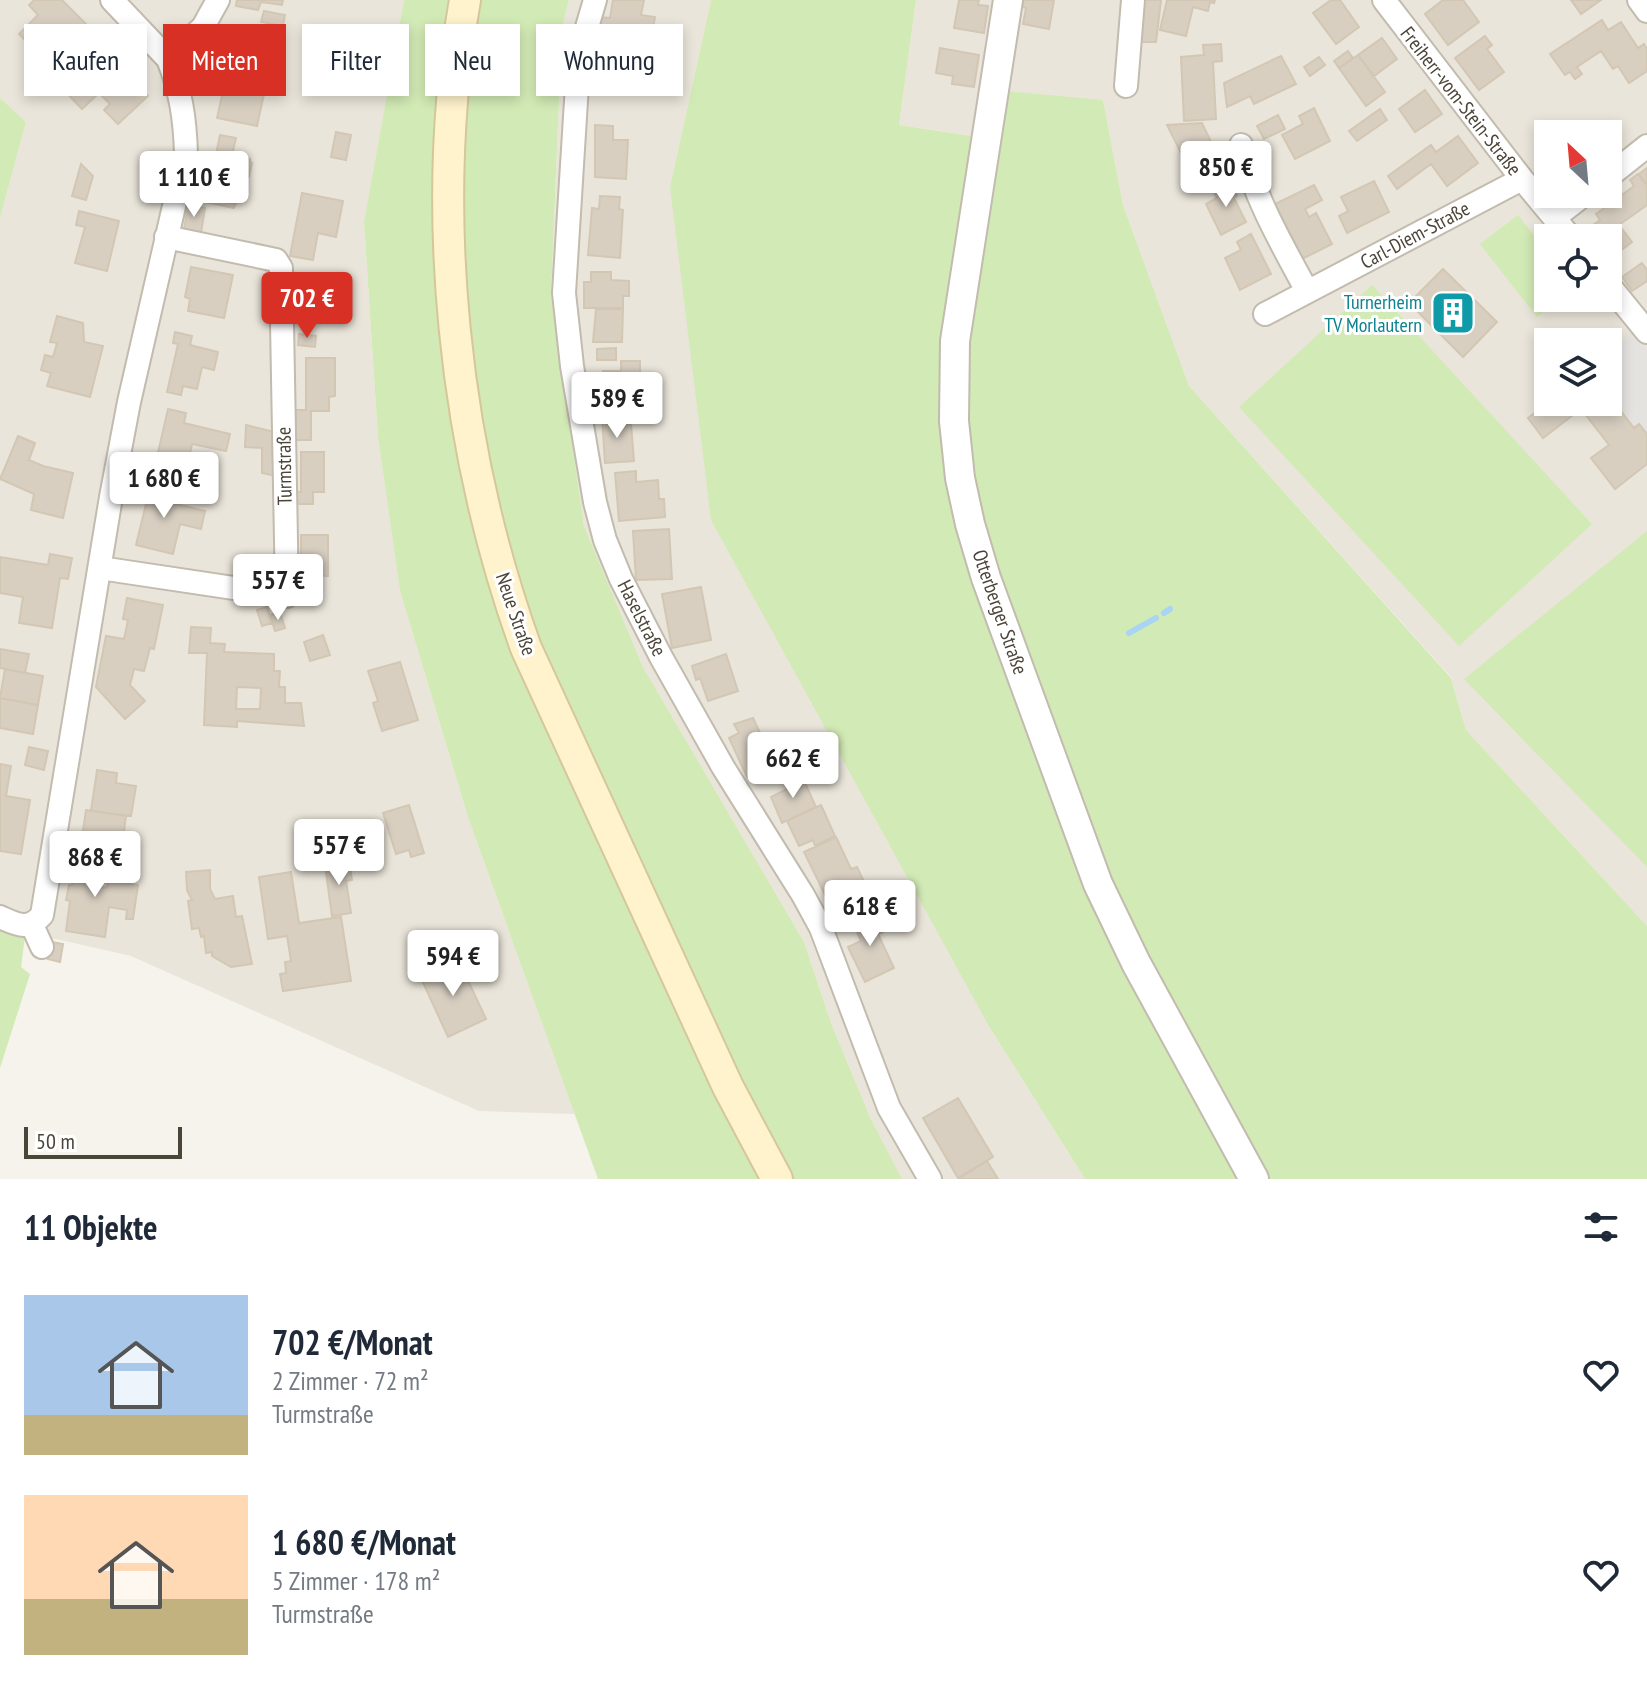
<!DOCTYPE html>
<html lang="de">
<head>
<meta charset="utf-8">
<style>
  body { margin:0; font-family:"PT Sans Narrow",sans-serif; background:#f6f6f7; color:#1f2937; height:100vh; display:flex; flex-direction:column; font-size:30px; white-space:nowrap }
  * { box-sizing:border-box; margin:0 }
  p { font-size:26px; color:#747a83 }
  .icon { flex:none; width:44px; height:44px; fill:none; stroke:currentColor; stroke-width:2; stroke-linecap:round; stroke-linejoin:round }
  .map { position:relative; height:1179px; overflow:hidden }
  .details { display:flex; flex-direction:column; background:#fff; flex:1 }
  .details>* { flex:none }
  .hud { position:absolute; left:24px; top:24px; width:800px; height:72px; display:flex; gap:16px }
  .needle { width:52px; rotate:334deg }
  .buttons { position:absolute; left:1534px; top:120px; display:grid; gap:16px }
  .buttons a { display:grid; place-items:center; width:88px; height:88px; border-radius:0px; background:#fff; box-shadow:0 4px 12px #0003; font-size:40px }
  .scale { position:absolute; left:24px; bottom:20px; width:158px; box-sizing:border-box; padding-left:8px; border:4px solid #4b4439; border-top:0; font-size:22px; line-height:28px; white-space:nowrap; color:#4b4439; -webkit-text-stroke:6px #fff; paint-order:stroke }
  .price { position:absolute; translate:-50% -68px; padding:0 18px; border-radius:8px; background:#fff; color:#222; font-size:26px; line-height:52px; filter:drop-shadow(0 2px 4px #0008) }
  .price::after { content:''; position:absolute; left:50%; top:48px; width:24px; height:18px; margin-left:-12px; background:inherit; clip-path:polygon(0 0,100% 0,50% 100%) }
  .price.current { background:#d93025; color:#fff }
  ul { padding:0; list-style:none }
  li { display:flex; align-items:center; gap:24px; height:200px; padding:0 24px }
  li span { display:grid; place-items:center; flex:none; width:224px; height:160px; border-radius:0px; color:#555 }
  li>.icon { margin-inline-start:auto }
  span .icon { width:96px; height:96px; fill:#fffc; stroke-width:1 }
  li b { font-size:34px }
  h2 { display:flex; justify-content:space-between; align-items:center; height:96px; padding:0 24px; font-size:34px }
  .chip { padding:0 28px; border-radius:0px; background:#fff; box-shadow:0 4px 12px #0003; font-size:28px; line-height:72px }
  .chip.current { background:#d93025; color:#fff }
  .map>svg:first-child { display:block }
  .residential { fill:#eae5da; fill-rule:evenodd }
  .green { fill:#d2eab5 }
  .parking { fill:#e5e3e0 }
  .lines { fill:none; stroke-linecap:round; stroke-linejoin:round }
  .stream { stroke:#a9d4f2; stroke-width:6 }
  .building { fill:#d8cfc1; stroke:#d3c7b4; stroke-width:2; fill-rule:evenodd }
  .minor-casing { stroke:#c2bbae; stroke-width:26 }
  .tertiary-casing { stroke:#c2bbae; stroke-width:32 }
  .secondary-casing { stroke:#d6c79b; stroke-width:34 }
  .minor { stroke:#fff; stroke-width:22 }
  .tertiary { stroke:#fff; stroke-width:28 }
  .secondary { stroke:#fff3cd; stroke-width:30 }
  .labels { text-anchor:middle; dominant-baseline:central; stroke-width:6; stroke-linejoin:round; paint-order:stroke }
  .street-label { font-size:20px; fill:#4b4439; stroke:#fff }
  .culture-label { font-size:20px; fill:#0d838f; stroke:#fff; text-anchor:end }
</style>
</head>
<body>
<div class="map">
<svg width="1647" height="1179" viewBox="0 0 1647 1179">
  <rect width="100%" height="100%" fill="#f6f3ec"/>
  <!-- residential -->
  <path class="residential" d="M0,0H404L364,223L378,437L400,591L468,817L575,1114L479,1111L131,956L56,939L25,936L0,925V218L26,122L0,98Z
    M569,0H711L670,187L990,1028L1085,1179H902L870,1117L831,1023L804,942L643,667L584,526L551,295L562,27Z
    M916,0H1647V926L1466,730L1451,677L1189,386L1123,205L1103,100L986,138L899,125ZM1548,134H1608V194H1548ZM1548,238H1608V298H1548ZM1548,342H1608V402H1548Z"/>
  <!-- green -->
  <path class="green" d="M404,0H569L562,27L551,295L584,526L643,667L804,942L831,1023L870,1117L902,1179H598L468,817L400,591L378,437L364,222Z
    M711,0H916L899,125L985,138L994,90L1103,100L1123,205L1189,386L1451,678L1466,730L1647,926V1179H1085L990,1028L711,520L670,187Z
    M0,98L26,122L0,218Z
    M1518,215L1548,253V298H1560L1537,317L1480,244Z
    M1372,285L1592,524L1459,646L1239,407Z
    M1647,531V867L1464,679Z
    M0,925L25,936L21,967L30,974L0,1068Z"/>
  <!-- parking -->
  <path class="parking" d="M1633,333L1647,351V432L1639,423L1634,426L1608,393V352Z"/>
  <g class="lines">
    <!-- stream -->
    <path class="stream" d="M1164,613L1170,609
      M1129,633L1156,618"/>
  </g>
  <!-- building -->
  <path class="building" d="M34,0H62L86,24L62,47L46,30L30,45L19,34L38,15L29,5Z
    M237,0H283L282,5L261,2L258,10L236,6Z
    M613,0H644L641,15L655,17L650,42L598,33L601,17L610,18Z
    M959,0H979L978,5L988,6L984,33L954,28Z
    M1023,0H1054L1049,29L1023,24L1026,8L1022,7Z
    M1143,0H1161L1156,42H1140Z
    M1167,0H1215L1214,3L1210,2L1208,11L1193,7L1186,36L1160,30Z
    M1331,0H1340L1359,27L1336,44L1313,13Z
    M1443,0H1463L1479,22L1448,45L1425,14Z
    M1571,0H1601L1581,14Z
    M264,11L285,15L283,26L261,22Z
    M1602,20L1608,30L1621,22L1638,48L1644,44L1647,49V71L1629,83L1618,66L1613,69L1601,51L1577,67L1582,74L1575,79L1570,72L1565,75L1550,54Z
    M240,25L265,30L259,63L234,58Z
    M96,31L110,47L106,51L148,96L118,124L104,110L110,104L99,93L82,109L60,86L79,69L88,78L101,67L85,50L75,60L70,55Z
    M1485,36L1492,45L1487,49L1504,72L1479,90L1455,58Z
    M1382,38L1397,59L1374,76L1358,55Z
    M603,44L614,45L613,51L625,53L622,77L591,74L593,51L602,52Z
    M1221,44L1222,61L1213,62L1216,119L1184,121L1181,57L1204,55L1203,45Z
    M940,48L979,55L974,87L952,84L953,76L936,73Z
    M1348,51L1353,58L1339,68L1334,61Z
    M1358,55L1385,92L1366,106L1339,68Z
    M1281,56L1296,84L1254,104L1250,96L1227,107L1224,83Z
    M1319,57L1325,65L1310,76L1304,67Z
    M223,68L247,73L244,90L264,94L257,126L217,118L224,87L219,86Z
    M1425,90L1442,114L1415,132L1399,109Z
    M1314,108L1330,141L1295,159L1282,135L1303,124L1299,116Z
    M1380,109L1387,120L1357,141L1349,131Z
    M1278,115L1285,129L1264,139L1257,126Z
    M1202,123L1220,161L1227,158L1237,179L1226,183L1216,163L1192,175L1167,125Z
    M595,125L613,126V140H628L626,179L595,177Z
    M336,132L351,135L346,160L331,157Z
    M220,135L236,138L232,155L250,159V162L252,163L249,177L244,178L234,208L206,202Z
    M1608,135L1617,148L1608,154Z
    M1458,136L1478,163L1447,186L1431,164L1397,189L1388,176L1431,145L1436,152Z
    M81,164L93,176L86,200L72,196Z
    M1647,168V185L1639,174Z
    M1638,174L1647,186V205L1619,225L1632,242L1608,260V238H1590L1585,231L1600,220L1596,214L1634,186L1630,180Z
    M1374,181L1389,212L1347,233L1339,216L1348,211L1341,197Z
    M1230,183L1237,196L1234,198L1246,222L1221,235L1206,204L1217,198L1213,189Z
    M1314,185L1322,200L1305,209L1309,217L1316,213L1332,244L1300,260L1273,205Z
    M302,193L343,201L336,237L318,233L313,260L290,256Z
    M600,196L620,197L619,209L623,210L620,258L588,255L592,208L599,209Z
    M188,205L205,208L201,233L184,230Z
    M79,211L119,221L107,271L75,263L85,227L76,225Z
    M1251,234L1271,274L1240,290L1225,258L1241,250L1237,242Z
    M1642,263L1647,270V281L1632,291L1622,277Z
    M191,267L233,275L224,318L188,311L190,299L185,297Z
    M1443,269L1497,322L1463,357L1409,303Z
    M591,272H611V280L629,281V296H623V308H584V282H591Z
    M296,277H328V289H322L323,310L297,311Z
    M596,309H623L622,342H593Z
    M57,316L83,323L84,342L103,346L90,397L47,386L51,373L41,370L45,355L53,357L57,343L50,342Z
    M175,332L192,336L190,345L218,352L214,370L202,367L197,389L183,386L181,395L167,392L178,344L173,343Z
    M299,334L316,336L315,347L298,345Z
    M616,348V360H597V349Z
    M306,358H335V396L329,397V411H311V440H294V410H306Z
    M621,361H640V404H604L603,371H621Z
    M1608,394L1634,428L1639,424L1647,434V464L1615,489L1591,458L1609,445L1581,409L1543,438L1528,418L1549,402H1608Z
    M168,409L186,413L184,423L230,434L226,451L192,444L185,477L154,470Z
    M622,414V425L631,424L634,461L605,463L602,415Z
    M246,425L275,432L276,476L262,473V448L245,447Z
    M18,436L35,443L29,460L43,466L73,473L63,518L31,510L34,494L0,479Z
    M301,452H324V492H313V504H295V492H301Z
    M636,471V482L658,480L659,499H664L665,517L619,521L615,473Z
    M146,481L163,485L160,500L205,511L201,529L180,524L173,554L136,545L147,500L142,498Z
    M669,529L672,579L636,580L633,531Z
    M301,535H328V576L301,575Z
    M50,554L72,558L68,579L60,578L52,628L19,623L23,597L0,593V557L48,565Z
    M701,587L711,640L672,648L662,594Z
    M127,598L163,605L154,649L150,648L144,671L134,669L130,685L145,701L125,719L96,687L106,636L124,639L128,620L123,619Z
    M267,607L272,623L262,626L257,610Z
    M280,612L285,628L275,631L270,615Z
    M191,627L211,628L210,643L225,644L224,652L274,654V671H280L279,687H285V703H301L304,726L237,721V727L204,725L207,653H189ZM237,687L261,688L260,709H236Z
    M323,635L330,655L310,661L304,642Z
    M0,649L29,654L25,673L0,668Z
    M726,654L738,691L708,701L700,678L696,680L692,666Z
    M400,662L418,720L382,731L373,703L378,701L368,671Z
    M5,669L43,676L38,705L0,698Z
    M0,698L38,705L33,734L0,728Z
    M753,718L775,764L747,777L729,738L739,733L734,724Z
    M29,747L48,751L44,770L25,765Z
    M0,764L11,766L6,796L30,800L21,854L0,851Z
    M97,770L117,773L116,783L136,786L131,816L91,811Z
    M801,774L816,807L782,823L771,797L787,789L784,782Z
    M409,805L424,853L411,857L409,850L396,854L383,813Z
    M821,805L835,836L815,846L813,840L799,846L787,821Z
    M86,810L126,816L122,846L99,843L98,854L80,851Z
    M836,837L851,869L857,867L865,884L828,901L804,852Z
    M77,851L98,854L93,886L107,888L108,881L138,885L133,919H126L127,910L109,907L105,937L66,931L70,901L66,900L69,885H72Z
    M349,861L352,880L346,881L351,913L332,916L325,865Z
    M210,870V889L215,899L233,896L236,917L242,916L252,964L231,967L212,956V952L206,953L204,936L201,937L199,928L192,929L188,901L192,900L187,890L186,872Z
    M291,872L299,923L341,917L351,981L283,991L280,974L286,973L285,962L291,961L287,936L268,939L259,877Z
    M876,911L885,931L878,934L894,968L865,982L848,947L861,941L853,923Z
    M52,942L63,944L60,962L48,959Z
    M458,959L486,1019L448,1037L420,976Z
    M958,1098L993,1157L958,1178L923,1118Z
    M987,1161L998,1179H958Z"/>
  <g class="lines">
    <!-- minor casing -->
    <g class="minor-casing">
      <path id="minor" d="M112,0L168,59
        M595,0L585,34L577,85L564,293L572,366L595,502L605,540L621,579L661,657L723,767L803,895L821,928L889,1108L930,1179
        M1384,0L1522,179L1571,238
        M1639,0L1647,11
        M1126,86L1133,0
        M1241,145C1255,198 1281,243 1307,291
        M1608,177L1647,146
        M1554,218L1585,194
        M1608,284L1647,332
        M1265,314L1522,179
        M100,568L287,596L281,268L276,260L166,237
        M0,917C18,925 28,931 42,915L111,497L129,402L186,154C185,120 181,91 168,59L203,27L218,0
        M32,925L42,947"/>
    </g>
    <!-- tertiary casing -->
    <g class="tertiary-casing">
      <path id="tertiary" d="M1008,0L955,341L954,421L960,478L970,524L986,578L1098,884L1136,963L1254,1179"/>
    </g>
    <!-- secondary casing -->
    <g class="secondary-casing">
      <path id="secondary" d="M465,0C428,210 454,449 526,648L728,1087L777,1179"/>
    </g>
    <!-- minor -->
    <use href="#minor" class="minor"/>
    <!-- tertiary -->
    <use href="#tertiary" class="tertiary"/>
    <!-- secondary -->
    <use href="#secondary" class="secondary"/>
  </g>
  <!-- icons -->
  <defs>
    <g id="building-square" transform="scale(2.3)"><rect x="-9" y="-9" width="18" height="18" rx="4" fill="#0f9aa8" stroke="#fff"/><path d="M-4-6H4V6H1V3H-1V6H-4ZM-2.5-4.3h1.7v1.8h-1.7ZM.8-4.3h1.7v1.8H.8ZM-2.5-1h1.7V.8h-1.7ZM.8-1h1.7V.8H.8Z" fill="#fff"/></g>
  </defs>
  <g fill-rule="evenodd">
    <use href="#building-square" x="1453" y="313"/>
  </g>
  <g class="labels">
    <!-- street labels -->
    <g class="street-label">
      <text transform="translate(1461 101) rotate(52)">Freiherr-vom-Stein-Straße</text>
      <text transform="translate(1415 235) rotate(-28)">Carl-Diem-Straße</text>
      <text transform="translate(284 466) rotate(-91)">Turmstraße</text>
      <text transform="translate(1000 612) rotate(71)">Otterberger Straße</text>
      <text transform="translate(516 614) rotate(71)">Neue Straße</text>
      <text transform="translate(642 618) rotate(63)">Haselstraße</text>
    </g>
    <!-- culture labels -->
    <g class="culture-label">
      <text x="1422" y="302">Turnerheim<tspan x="1422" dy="23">TV Morlautern</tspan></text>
    </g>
  </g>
</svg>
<div class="buttons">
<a><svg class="needle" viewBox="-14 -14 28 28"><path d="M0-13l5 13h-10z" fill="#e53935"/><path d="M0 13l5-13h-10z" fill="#747a83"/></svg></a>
<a><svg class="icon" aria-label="locate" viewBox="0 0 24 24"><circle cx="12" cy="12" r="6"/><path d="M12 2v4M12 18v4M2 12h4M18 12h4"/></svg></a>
<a><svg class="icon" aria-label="layers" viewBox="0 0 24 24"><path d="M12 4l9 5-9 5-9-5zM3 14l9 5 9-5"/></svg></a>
</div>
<div class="scale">50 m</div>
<b class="price" style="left:1226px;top:209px">850 €</b>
<b class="price" style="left:194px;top:219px">1 110 €</b>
<b class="price current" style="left:307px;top:340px">702 €</b>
<b class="price" style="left:617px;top:440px">589 €</b>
<b class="price" style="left:164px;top:520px">1 680 €</b>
<b class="price" style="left:278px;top:622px">557 €</b>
<b class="price" style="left:793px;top:800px">662 €</b>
<b class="price" style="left:339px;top:887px">557 €</b>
<b class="price" style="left:95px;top:899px">868 €</b>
<b class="price" style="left:870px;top:948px">618 €</b>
<b class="price" style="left:453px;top:998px">594 €</b>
<div class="hud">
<a class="chip">Kaufen</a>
<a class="chip current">Mieten</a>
<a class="chip">Filter</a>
<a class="chip">Neu</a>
<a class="chip">Wohnung</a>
</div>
</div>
<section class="details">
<h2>11 Objekte<svg class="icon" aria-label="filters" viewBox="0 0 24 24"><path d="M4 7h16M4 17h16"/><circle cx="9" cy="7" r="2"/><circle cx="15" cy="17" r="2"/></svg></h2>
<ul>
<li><span style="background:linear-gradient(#a9c7e8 75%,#c2b280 0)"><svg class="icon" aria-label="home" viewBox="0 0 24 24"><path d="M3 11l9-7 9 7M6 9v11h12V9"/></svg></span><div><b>702 €/Monat</b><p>2 Zimmer · 72 m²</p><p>Turmstraße</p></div><svg class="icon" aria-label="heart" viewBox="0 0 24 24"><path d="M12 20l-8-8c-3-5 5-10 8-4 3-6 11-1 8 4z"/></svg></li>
<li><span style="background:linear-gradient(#ffd9b3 65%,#c2b280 0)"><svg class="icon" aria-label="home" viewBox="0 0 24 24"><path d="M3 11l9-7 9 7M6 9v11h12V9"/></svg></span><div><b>1 680 €/Monat</b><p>5 Zimmer · 178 m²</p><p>Turmstraße</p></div><svg class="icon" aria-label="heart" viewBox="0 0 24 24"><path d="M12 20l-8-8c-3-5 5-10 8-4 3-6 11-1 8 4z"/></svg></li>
</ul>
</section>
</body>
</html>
